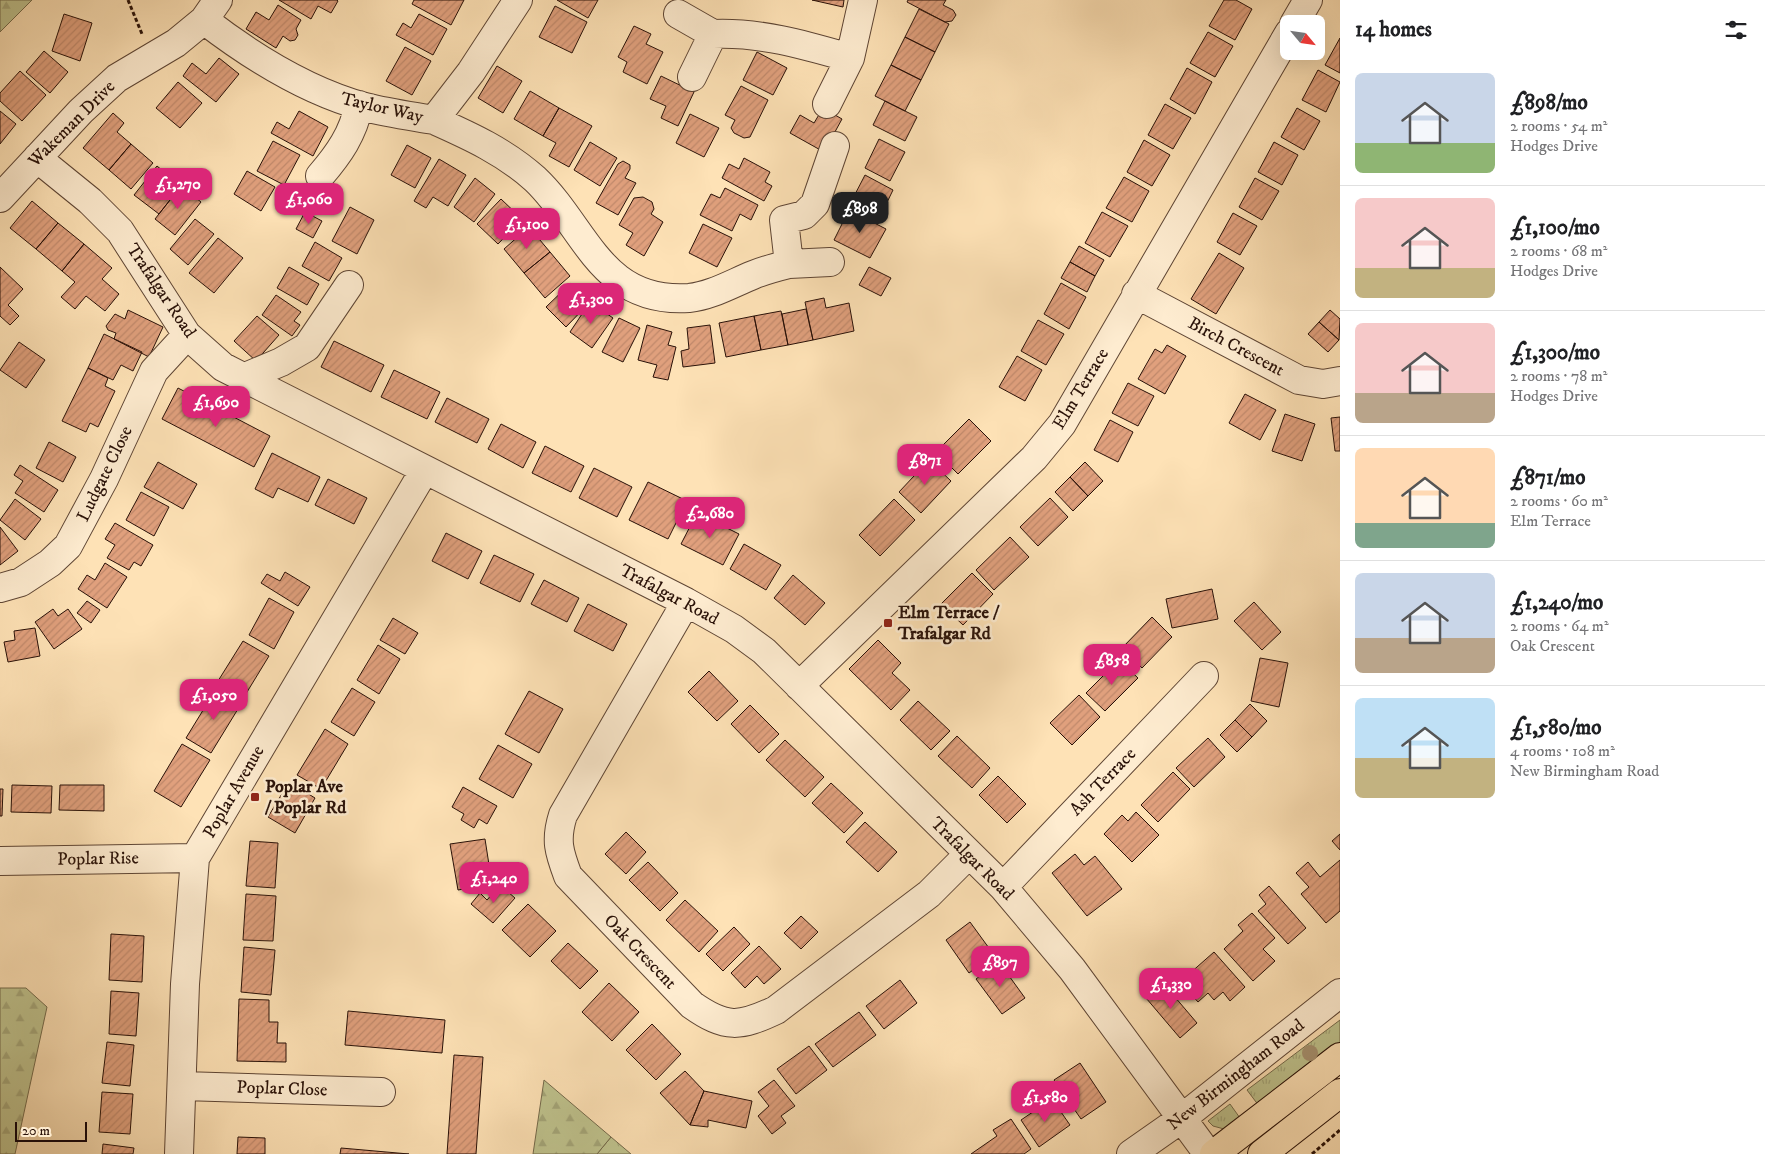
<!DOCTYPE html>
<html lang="en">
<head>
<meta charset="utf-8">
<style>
  body { margin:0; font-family:"IM FELL DW Pica",serif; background:#f2f2f2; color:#202124; height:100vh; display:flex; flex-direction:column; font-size:19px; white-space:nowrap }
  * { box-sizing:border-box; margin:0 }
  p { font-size:16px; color:#757577 }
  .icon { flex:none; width:28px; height:28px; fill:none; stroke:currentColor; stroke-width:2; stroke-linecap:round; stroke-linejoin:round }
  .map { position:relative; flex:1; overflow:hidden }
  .side { display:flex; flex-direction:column; background:#fff; width:425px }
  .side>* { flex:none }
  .needle { width:32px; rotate:119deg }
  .tools { position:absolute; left:1280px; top:15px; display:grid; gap:10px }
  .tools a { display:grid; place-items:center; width:45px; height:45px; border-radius:8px; background:#fff; box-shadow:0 5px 20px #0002; font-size:25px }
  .scale { position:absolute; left:15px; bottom:12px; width:72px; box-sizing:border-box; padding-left:5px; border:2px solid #291108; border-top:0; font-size:14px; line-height:18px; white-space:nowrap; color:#291108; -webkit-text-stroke:4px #feecd0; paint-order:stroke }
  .price { position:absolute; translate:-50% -42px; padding:0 11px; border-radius:10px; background:#db2777; color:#fff; font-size:16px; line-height:32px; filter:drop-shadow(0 1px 2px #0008) }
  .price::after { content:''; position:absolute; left:50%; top:30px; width:15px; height:11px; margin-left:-8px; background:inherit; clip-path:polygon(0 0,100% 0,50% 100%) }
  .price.selected { background:#222; color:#fff }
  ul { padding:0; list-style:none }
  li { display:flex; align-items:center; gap:15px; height:125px; padding:0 15px }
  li+li { border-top:1px solid #e0e0e0 }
  li span { display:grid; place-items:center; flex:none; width:140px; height:100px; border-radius:8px; color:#555 }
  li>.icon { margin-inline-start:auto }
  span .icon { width:60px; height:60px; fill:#fffc; stroke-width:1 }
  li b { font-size:21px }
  h2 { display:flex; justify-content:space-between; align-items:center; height:60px; padding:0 15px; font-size:21px }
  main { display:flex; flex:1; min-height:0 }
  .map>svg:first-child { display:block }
  .grass { fill:url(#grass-tufts); stroke:#746a4b }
  .forest { fill:url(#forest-firs); stroke:#746a4b }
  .building { fill:url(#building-hatch); stroke:#291108 }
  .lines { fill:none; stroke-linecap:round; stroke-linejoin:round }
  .minor-casing { stroke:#5e4534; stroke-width:30 }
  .highway-casing { stroke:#291108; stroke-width:30 }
  .path { stroke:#291108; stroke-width:3; stroke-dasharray:4 2.5; stroke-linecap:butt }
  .minor { stroke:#feecd0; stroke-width:28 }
  .highway { stroke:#fee2b6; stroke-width:28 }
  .tree { fill:#a69170 }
  .poi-dot { fill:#8f2418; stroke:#feecd0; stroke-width:2 }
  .labels { text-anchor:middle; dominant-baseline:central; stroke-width:5; stroke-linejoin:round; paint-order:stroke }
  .street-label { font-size:18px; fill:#291108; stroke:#feecd0 }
  .poi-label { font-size:18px; font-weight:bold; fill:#291108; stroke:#feecd0; text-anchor:start }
</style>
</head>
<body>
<main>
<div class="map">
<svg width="1340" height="1154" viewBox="0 0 1340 1154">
  <defs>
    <pattern id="grass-tufts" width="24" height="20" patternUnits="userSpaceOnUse" patternTransform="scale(1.25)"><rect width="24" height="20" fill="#bfc38e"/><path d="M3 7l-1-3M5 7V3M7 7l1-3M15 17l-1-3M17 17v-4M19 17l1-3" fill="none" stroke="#a4a679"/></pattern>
    <pattern id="forest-firs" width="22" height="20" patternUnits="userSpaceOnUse" patternTransform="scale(1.25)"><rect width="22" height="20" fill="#bfc38e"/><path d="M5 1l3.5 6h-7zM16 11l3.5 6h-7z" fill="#a4a679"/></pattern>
    <pattern id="building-hatch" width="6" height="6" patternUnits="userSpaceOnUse" patternTransform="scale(1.25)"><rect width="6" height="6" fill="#e0a07d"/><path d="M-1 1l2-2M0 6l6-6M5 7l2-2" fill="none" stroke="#c0896b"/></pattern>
  </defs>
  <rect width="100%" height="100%" fill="#fee2b6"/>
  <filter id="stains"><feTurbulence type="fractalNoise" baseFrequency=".004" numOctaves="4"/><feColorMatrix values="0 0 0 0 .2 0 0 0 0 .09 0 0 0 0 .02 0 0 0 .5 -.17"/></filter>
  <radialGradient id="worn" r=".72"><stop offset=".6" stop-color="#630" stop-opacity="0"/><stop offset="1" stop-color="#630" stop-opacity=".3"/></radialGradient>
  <!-- grass -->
  <path class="grass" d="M1340,1020V1043L1259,1106L1247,1090Z
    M1230,1104L1240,1118L1224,1129L1213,1126L1208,1121Z
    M611,1137L631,1154H597Z"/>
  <!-- forest -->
  <path class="forest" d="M0,0H32L0,32Z
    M0,988H26L47,1007L15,1154H0Z
    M544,1080L611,1137L597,1154H533Z"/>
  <!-- building -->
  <path class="building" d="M279,0H337L338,1L331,13L318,6L311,19Z
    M414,0H464L451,25L412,4Z
    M557,0H598L588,18Z
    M812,0H844L843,7Z
    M908,0H946L943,5L953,10L956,15L952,21L945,22L907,2Z
    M1224,0H1236L1252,9L1235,40L1209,26Z
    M278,5L301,20L296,29L298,35L295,40L290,41L283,36L276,48L246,29L256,12L269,20Z
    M555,6L587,22L572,53L539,37Z
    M919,9L949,24L935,52L905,37Z
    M64,14L92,23L80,61L52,51Z
    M419,14L447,29L433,55L396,35L403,23L411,28Z
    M634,26L651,34L646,44L663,52L647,84L623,72L627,62L618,57Z
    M1208,32L1233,46L1215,77L1190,63Z
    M905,37L935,52L921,80L891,65Z
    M1340,38V73L1325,65Z
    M405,47L431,61L412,95L386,81Z
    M44,51L68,72L50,93L26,72Z
    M757,52L787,68L773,95L743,80Z
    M219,58L239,74L216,102L183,76L192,63L206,74Z
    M891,65L921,80L905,111L875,96Z
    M497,66L522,81L503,113L478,98Z
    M1187,68L1212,82L1195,114L1170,99Z
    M1318,70L1340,82L1326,112L1302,100Z
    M20,71L46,95L22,121L0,101V93Z
    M661,76L694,92L678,126L661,118L666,106L650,99Z
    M178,82L202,103L180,128L156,108Z
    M741,86L768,100L750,137L744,138L734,133L731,128L735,120L725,115Z
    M530,91L559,108L543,136L514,119Z
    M885,101L917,117L905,141L873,125Z
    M1165,104L1191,118L1173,149L1148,135Z
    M559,108L592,126L569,167L549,156L556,143L543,136Z
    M823,108L842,119L824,152L790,133L800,115L814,123Z
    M1297,108L1320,121L1304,150L1281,137Z
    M0,111L16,124L0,144Z
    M299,111L328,127L313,156L271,133L277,122L289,129Z
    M113,113L124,123L117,132L131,144L109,170L83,148Z
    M690,114L719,128L704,157L676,143Z
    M879,139L905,152L890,181L865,168Z
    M1144,140L1170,155L1152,186L1127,172Z
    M273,141L300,155L284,185L257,171Z
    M590,142L617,158L600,186L574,170Z
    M1274,142L1298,155L1282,185L1258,172Z
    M131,144L153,163L131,189L109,170Z
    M407,145L431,158L415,188L391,175Z
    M744,158L770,172L765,182L772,186L764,201L722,178L729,164L739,169Z
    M439,159L466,175L448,206L433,197L426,208L414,201Z
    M623,161L630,165V169L625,178L636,183L618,215L596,203L618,164Z
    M157,166L181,186L159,214L134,195Z
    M247,171L275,187L261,211L234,194Z
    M865,175L893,190L879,219L850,204Z
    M1124,177L1149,191L1132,222L1106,208Z
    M475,178L495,194L474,222L454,207Z
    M1255,178L1279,191L1262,220L1239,207Z
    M181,186L201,202L175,235L155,219Z
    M725,188L758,205L751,220L740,214L732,231L700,215L711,194L720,198Z
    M643,197L652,202L654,209L651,214L663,222L644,256L626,245L633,233L619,225L634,198Z
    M501,199L522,219L498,244L477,224Z
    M32,201L58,223L36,249L10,228Z
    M350,207L374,220L357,254L332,241Z
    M849,210L886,229L870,258L834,240Z
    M305,212L322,221L313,238L296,229Z
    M1102,212L1128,226L1110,257L1085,243Z
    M1233,213L1257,226L1240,255L1217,242Z
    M195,219L214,234L188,265L170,249Z
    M58,223L84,244L62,271L36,249Z
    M703,224L732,238L717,267L689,253Z
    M529,227L550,252L524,273L504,249Z
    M218,238L243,258L214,293L189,273Z
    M315,242L342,258L329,281L302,266Z
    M84,244L112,268L102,279L119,294L105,311L86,296L75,309L61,297L75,282L62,271Z
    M1079,246L1104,260L1095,276L1070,262Z
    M550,252L570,276L545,298L524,273Z
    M1219,253L1244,268L1216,314L1191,299Z
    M1070,262L1095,276L1087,292L1061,278Z
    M0,267L23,289L8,305L19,316L10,325L0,316Z
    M289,267L319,284L307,305L277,288Z
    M869,267L891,278L881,296L859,285Z
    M571,283L590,302L566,327L546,307Z
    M1061,283L1086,297L1069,329L1044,314Z
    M276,295L301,312L294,321L300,325L292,336L262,315Z
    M824,298L826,308L849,303L854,331L813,340L805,302Z
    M590,302L613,318L592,348L570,332Z
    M806,309L813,340L788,345L782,314Z
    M128,310L163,327L149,357L114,339L116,333L108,330L106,326L115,314L125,319Z
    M1330,310L1340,319L1339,340L1319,322Z
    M781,311L788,345L761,350L754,316Z
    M257,316L279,335L256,361L234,341Z
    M754,316L761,350L726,357L719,323Z
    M619,318L640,328L623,362L602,352Z
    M1038,320L1064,334L1046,365L1021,351Z
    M1319,322L1339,340L1328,352L1308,334Z
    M647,325L672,332L668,345L676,347L668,380L653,377L657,365L638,360Z
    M710,325L715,363L683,367L681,351L689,349L687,328Z
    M104,334L142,352L133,371L121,365L113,380L88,368Z
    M334,341L384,365L371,392L321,367Z
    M19,342L45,360L26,388L0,370Z
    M1167,345L1186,356L1165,394L1138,379L1155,349L1162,353Z
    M1017,356L1042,370L1025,401L999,387Z
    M88,368L108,378L105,386L115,391L98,427L90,423L86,432L62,421Z
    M394,370L440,392L427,419L381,397Z
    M1128,383L1154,396L1138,426L1112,413Z
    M178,388L270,436L254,467L162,419Z
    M1245,394L1276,410L1260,440L1229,423Z
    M447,398L489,419L477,443L435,422Z
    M1285,414L1315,424L1302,461L1272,451Z
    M1340,417V451H1335L1331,418Z
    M969,419L991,441L958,474L936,452Z
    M1110,420L1133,432L1118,462L1094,450Z
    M501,424L536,442L523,468L488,449Z
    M49,442L76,457L63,482L36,468Z
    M545,446L584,466L571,492L532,473Z
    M272,453L320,477L308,502L278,488L273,498L255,489Z
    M929,460L951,481L921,513L899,492Z
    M158,462L197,484L183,509L144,487Z
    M1085,462L1103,481L1088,496L1070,477Z
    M20,465L58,490L44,512L15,493L23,481L14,475Z
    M594,468L632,487L617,517L579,498Z
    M1070,477L1088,496L1073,511L1055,492Z
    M328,479L367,498L354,524L315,505Z
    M648,482L687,501L668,539L629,520Z
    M141,492L169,507L154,536L126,520Z
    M1050,498L1068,517L1038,546L1020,527Z
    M15,499L41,519L25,540L0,520Z
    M894,499L915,520L880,556L859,535Z
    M697,513L739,534L723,565L681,544Z
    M115,523L153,545L141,566L134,562L129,570L107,558L115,545L105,539Z
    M0,527L18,551L0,565Z
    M446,533L482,551L468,579L432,561Z
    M1010,537L1029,557L994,590L976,570Z
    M744,544L781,565L766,590L730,569Z
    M494,555L534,574L520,602L480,583Z
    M105,563L127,577L107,608L78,589L87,575L95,580Z
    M285,572L310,587L298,606L261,583L267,574L280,581Z
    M972,573L993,594L963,625L941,604Z
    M793,575L825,603L805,625L774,598Z
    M544,580L579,598L567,622L531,604Z
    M1212,589L1218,619L1172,628L1166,599Z
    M269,598L294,612L274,649L249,635Z
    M87,601L100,610L91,623L77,613Z
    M1254,602L1281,632L1262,650L1234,621Z
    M588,604L627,624L613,651L574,631Z
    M53,609L58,616L68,609L82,629L54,649L35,622Z
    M1152,617L1172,637L1142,668L1122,648Z
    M393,618L418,633L405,654L380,640Z
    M35,628L40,656L8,662L4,642L15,640L14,631Z
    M878,640L901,663L892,673L910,690L891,710L849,669Z
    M243,641L269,656L244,697L218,681Z
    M378,645L400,659L379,694L357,680Z
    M1260,658L1288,663L1279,707L1251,701Z
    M1119,660L1138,678L1105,711L1086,693Z
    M709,671L738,701L717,721L688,692Z
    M352,688L375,702L354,736L331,722Z
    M216,689L241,704L211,753L186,738Z
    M529,691L563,709L539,753L505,734Z
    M1079,695L1100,717L1072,745L1050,723Z
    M918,701L950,731L931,750L900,720Z
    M1250,704L1267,721L1252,737L1235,720Z
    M750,705L779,734L759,753L731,724Z
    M1235,720L1252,737L1237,752L1220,735Z
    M325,729L348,744L321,789L297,775Z
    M957,736L990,768L972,788L938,756Z
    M1208,738L1225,757L1194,787L1176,768Z
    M785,740L824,777L805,797L766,760Z
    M182,744L210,760L181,807L154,791Z
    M498,745L532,764L513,798L479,779Z
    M1173,772L1190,789L1158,822L1141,805Z
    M998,776L1026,804L1007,823L979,795Z
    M289,782L315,798L295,833L268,817Z
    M831,783L863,813L844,833L812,803Z
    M12,785L52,786L51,813L11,812Z
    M60,785H104V811L59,810Z
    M463,787L497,806L487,824L479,819L474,828L461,820L464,814L452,807Z
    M0,789H3L2,816H0Z
    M1136,812L1159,835L1132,862L1104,834L1122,815L1128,821Z
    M865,822L897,852L878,872L846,842Z
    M626,832L646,852L626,874L605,854Z
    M1340,834V850L1332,841Z
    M485,839L492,884L458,890L450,844Z
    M250,841L278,843L275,888L246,886Z
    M1075,854L1084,865L1095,856L1122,889L1087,916L1052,873Z
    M1340,860V911L1326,923L1301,894L1309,887L1296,873L1308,862L1320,877Z
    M648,862L678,893L660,911L629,880Z
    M500,885L515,898L493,923L471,904L480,893L487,900Z
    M1269,886L1306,928L1288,944L1258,911L1266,904L1259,895Z
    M246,894L276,896L273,941L243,940Z
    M685,900L718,931L699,952L666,920Z
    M528,904L556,931L530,957L502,930Z
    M1252,913L1275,938L1263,949L1275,961L1253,981L1224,949L1243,931L1238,925Z
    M801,916L818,932L801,949L784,933Z
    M970,922L994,955L969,973L946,940Z
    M734,927L750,944L723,971L706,954Z
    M111,934L144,936L142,982L109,980Z
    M568,943L598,971L580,989L551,961Z
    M759,946L781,969L764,984L757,976L745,988L731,973Z
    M244,947L275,950L271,995L241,992Z
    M1214,952L1245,987L1230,1001L1223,992L1214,1000L1208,993L1198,1002L1180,982Z
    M999,962L1025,998L1002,1014L976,979Z
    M900,980L917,1003L884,1029L866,1006Z
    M609,983L639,1012L612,1041L582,1012Z
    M1163,983L1197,1023L1180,1038L1146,998Z
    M111,991L139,993L136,1036L109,1034Z
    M239,999L269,1000V1022H278L277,1043H286V1062L237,1061Z
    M348,1011L445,1020L442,1053L345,1045Z
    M859,1012L876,1035L833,1067L815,1044Z
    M652,1024L681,1054L656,1080L626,1050Z
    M107,1042L134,1045L130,1086L102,1083Z
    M809,1046L827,1070L796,1094L777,1069Z
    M454,1055L483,1057L476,1154H447Z
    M1080,1063L1106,1102L1081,1119L1054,1080Z
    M685,1071L704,1091L690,1125L660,1093Z
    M774,1080L795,1106L781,1116L786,1123L772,1134L758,1116L769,1106L758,1092Z
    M704,1091L752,1101L746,1128L708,1120V1127L690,1125Z
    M102,1092L133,1094L130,1134L99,1132Z
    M1052,1099L1070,1125L1039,1147L1021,1120Z
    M1011,1119L1031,1149L1024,1154H971L997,1136L993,1130Z
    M238,1137L265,1138V1154H237Z
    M103,1144L134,1148L133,1154H102Z
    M341,1148L409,1154H340Z"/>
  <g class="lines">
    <!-- minor casing -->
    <g class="minor-casing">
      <path id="minor" d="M678,14L713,34L692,77
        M204,20C252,57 306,91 365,107C388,113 411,116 434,120L471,72L518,0
        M1294,24L1308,0
        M713,34C761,32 805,45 850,58L863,0
        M827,104L850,58
        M434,120C470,136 505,152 535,179C586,227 600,304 689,298C711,296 733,283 753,275C765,270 777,267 789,264
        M37,158L90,201L120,231L187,335L223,367L686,602L734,629L764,651L1003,887L1072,969L1208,1154
        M320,176C339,154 353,134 359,105
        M0,198L81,111L117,78L176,43L204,20L218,0
        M830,262L789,264L784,220L804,215L815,204L835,146
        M1136,294L1299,380L1323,384L1340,381
        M243,378L281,362L307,347L349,285
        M0,588L21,582L50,563L68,546L104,479L154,371L187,335
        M686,602L563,815C555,840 559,852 568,876L692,1005C726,1029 740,1027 776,1010L929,894L969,854
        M799,686L1034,458L1062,424L1289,33
        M0,861L195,858
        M1003,887L1204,676
        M183,1086L381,1092
        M179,1154L185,984L195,858L424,471
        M1131,1154L1181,1119L1340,993"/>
    </g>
    <!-- highway casing -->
    <g class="highway-casing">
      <path id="highway" d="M1214,1154L1340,1057
        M1262,1154L1340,1093"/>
    </g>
    <!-- path -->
    <path class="path" d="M128,0L142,34
      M1312,1154L1340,1130"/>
    <!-- minor -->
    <use href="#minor" class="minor"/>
    <!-- highway -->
    <use href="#highway" class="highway"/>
  </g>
  <!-- trees -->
  <circle class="tree" cx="1310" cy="1053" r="8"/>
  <!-- markers -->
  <g class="poi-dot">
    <rect x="883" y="618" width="10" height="10" rx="2.5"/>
    <rect x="250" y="792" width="10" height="10" rx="2.5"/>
  </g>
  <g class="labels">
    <!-- street labels -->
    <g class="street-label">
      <text transform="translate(382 108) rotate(13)">Taylor Way</text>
      <text transform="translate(72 124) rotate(-45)">Wakeman Drive</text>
      <text transform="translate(161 291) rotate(56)">Trafalgar Road</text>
      <text transform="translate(1236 347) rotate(28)">Birch Crescent</text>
      <text transform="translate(1081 389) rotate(-59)">Elm Terrace</text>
      <text transform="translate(105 474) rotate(-64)">Ludgate Close</text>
      <text transform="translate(669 595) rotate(28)">Trafalgar Road</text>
      <text transform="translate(1103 782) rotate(-46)">Ash Terrace</text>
      <text transform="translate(234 792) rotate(-60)">Poplar Avenue</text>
      <text transform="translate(98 859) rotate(-1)">Poplar Rise</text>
      <text transform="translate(972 859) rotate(45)">Trafalgar Road</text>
      <text transform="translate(640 952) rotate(46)">Oak Crescent</text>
      <text transform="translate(1236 1075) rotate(-38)">New Birmingham Road</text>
      <text transform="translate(282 1089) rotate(2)">Poplar Close</text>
    </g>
    <!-- poi labels -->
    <g class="poi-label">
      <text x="898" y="613">Elm Terrace /<tspan x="898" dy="21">Trafalgar Rd</tspan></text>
      <text x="265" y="787">Poplar Ave<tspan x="265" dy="21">/ Poplar Rd</tspan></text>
    </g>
  </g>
  <rect width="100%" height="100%" filter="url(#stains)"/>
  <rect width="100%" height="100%" fill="url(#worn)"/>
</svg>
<div class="tools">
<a><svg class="needle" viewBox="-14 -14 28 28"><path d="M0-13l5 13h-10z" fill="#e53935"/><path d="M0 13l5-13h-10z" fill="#757577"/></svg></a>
</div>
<div class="scale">20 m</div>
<b class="price" style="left:178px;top:210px">£1,270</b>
<b class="price" style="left:309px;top:225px">£1,060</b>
<b class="price selected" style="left:860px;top:234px">£898</b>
<b class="price" style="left:527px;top:250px">£1,100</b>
<b class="price" style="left:591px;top:325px">£1,300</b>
<b class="price" style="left:216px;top:428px">£1,690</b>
<b class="price" style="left:925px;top:486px">£871</b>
<b class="price" style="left:710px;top:539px">£2,680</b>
<b class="price" style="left:1112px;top:686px">£858</b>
<b class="price" style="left:214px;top:721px">£1,050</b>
<b class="price" style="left:494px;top:904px">£1,240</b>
<b class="price" style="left:1000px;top:988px">£897</b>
<b class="price" style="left:1171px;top:1010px">£1,330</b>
<b class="price" style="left:1045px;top:1123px">£1,580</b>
</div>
<section class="side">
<h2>14 homes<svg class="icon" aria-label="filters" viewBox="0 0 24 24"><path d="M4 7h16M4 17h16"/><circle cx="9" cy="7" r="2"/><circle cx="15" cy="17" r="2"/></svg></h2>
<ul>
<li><span style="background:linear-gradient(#c9d6e8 70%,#8fb573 0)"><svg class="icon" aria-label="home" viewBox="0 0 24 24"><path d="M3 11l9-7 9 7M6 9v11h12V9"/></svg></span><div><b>£898/mo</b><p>2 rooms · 54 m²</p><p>Hodges Drive</p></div></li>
<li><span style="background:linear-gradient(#f6c9c9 70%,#c2b280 0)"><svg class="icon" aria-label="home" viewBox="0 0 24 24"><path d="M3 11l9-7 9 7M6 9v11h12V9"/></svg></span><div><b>£1,100/mo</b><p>2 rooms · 68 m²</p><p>Hodges Drive</p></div></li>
<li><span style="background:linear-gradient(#f6c9c9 70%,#b9a48a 0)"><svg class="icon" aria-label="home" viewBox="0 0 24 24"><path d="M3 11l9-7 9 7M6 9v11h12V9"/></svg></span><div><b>£1,300/mo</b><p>2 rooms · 78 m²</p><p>Hodges Drive</p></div></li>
<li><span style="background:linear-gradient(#ffd9b3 75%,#7fa58c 0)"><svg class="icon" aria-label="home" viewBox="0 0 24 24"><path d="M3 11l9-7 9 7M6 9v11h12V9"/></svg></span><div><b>£871/mo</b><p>2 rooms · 60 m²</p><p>Elm Terrace</p></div></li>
<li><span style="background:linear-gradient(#c9d6e8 65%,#b9a48a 0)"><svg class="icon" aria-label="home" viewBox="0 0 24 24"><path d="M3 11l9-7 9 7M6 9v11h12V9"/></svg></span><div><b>£1,240/mo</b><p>2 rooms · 64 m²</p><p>Oak Crescent</p></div></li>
<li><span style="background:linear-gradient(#bfe0f5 60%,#c2b280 0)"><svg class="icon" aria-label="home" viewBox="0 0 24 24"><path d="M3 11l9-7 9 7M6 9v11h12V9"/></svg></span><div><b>£1,580/mo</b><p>4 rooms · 108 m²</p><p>New Birmingham Road</p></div></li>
</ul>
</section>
</main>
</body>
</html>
